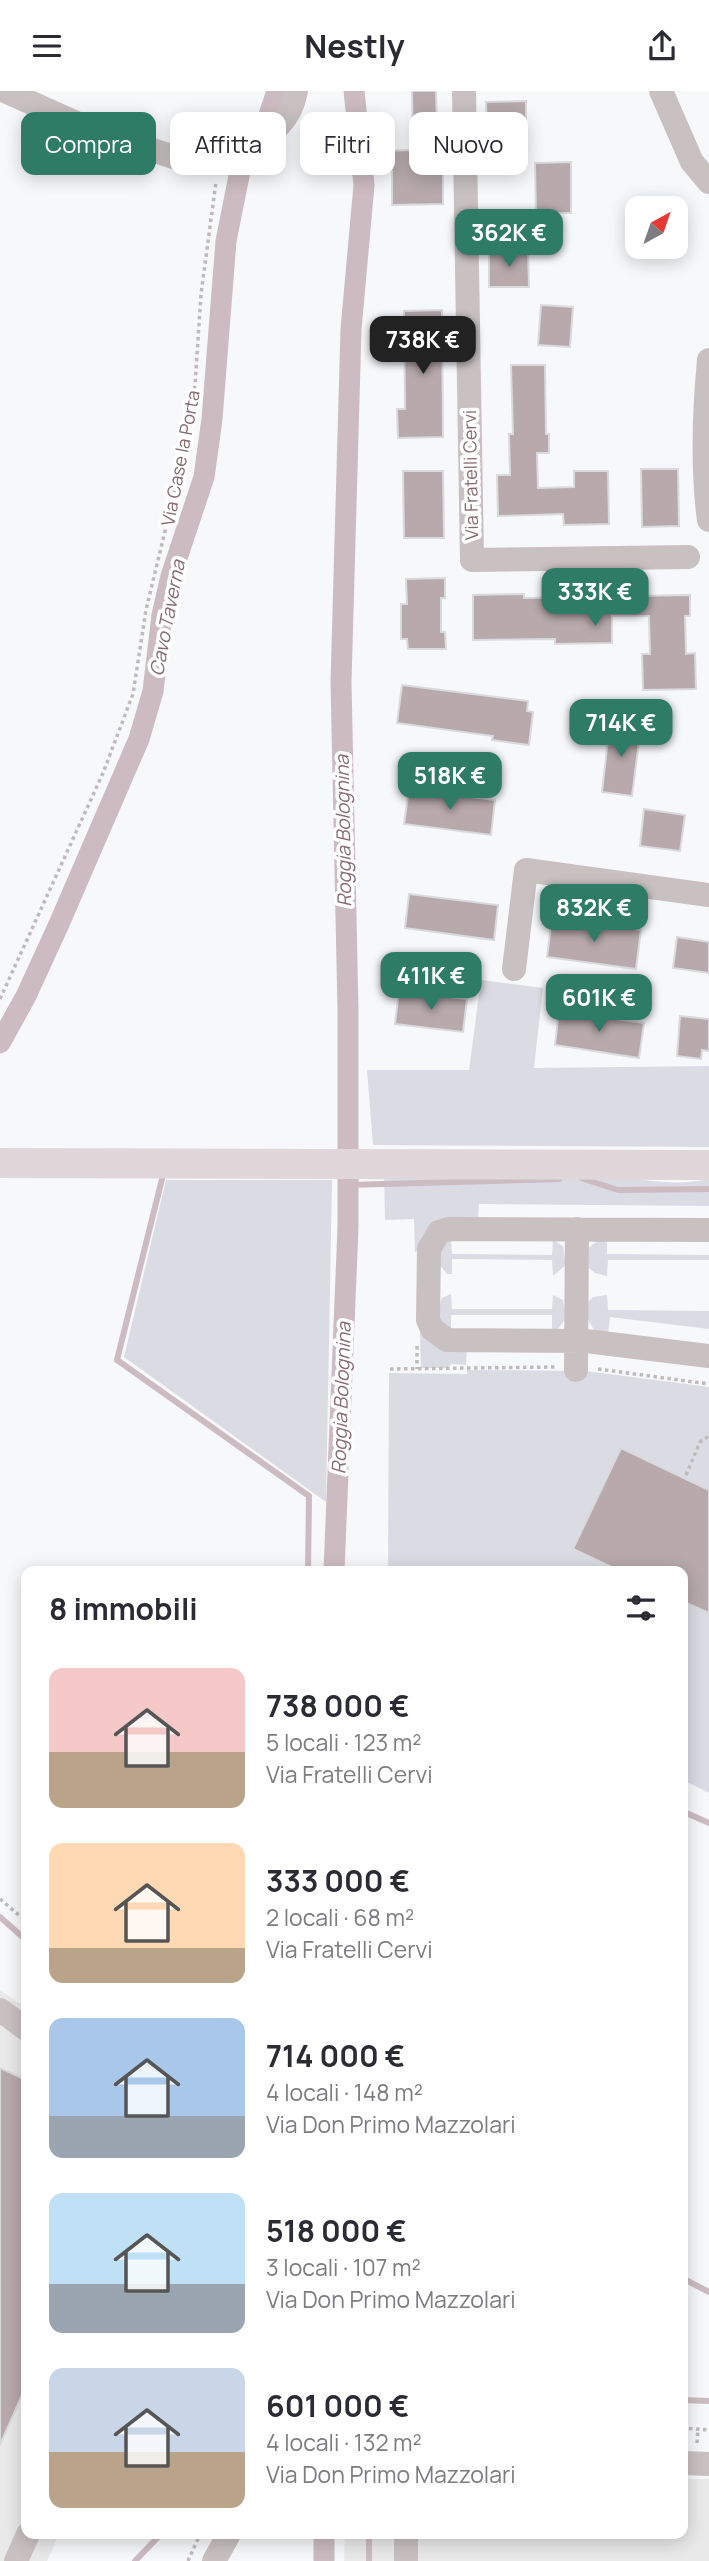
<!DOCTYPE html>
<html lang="it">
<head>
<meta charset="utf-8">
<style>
  body { margin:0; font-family:Manrope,sans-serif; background:#f2f2f3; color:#2b2b33; height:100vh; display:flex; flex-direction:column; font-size:26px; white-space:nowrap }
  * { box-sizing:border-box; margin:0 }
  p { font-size:23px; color:#7c7c81 }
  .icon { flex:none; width:38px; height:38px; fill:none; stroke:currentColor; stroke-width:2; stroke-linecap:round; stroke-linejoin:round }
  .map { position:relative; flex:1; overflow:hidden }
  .drawer { position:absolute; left:21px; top:1475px; width:667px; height:973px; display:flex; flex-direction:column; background:#fff; border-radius:14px; box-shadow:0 4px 18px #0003 }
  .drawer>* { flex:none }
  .top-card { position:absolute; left:21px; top:21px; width:668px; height:63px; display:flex; gap:14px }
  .needle { width:46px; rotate:40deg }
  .fabs { position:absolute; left:625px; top:105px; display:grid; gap:14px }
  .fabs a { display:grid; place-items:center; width:63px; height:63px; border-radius:14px; background:#fff; box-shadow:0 4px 18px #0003; font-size:35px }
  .price { position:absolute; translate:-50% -60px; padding:0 16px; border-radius:14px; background:#2e7b66; color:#fff; font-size:23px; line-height:46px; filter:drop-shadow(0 2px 4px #0008) }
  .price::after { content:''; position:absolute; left:50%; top:42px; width:21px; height:16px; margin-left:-10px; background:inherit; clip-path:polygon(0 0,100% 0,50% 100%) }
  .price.active { background:#222; color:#fff }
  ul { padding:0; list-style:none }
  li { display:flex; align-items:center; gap:21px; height:175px; padding:0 28px }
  li span { display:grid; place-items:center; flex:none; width:196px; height:140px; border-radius:14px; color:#555 }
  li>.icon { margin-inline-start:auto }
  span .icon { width:84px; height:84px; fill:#fffc; stroke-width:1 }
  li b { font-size:30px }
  h2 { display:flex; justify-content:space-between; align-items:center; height:84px; padding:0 28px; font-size:30px }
  .tag { padding:0 24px; border-radius:14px; background:#fff; box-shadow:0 4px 18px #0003; font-size:24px; line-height:63px }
  .tag.active { background:#2e7b66; color:#fff }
  header { display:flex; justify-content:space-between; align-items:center; height:91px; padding:0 28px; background:#fff; font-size:32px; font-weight:700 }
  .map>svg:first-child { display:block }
  .built { fill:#eae9ea }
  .green { fill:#dbdbe3 }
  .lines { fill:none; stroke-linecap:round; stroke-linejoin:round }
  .stream { stroke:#ccbcc1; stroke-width:6 }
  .canal { stroke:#ccbcc1; stroke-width:21 }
  .building { fill:#b7a9ac; stroke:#d9dadb; stroke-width:2 }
  .path { stroke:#c0bbbb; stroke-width:3.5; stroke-dasharray:3.5 3.5; stroke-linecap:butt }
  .minor { stroke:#c8c0c1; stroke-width:24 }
  .major { stroke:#dfd7d9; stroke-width:30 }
  .labels { text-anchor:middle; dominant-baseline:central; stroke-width:7; stroke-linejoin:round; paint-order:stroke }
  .street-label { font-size:18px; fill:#86696d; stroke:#fff }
  .water-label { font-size:19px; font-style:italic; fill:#896a74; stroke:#fff }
</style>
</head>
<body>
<header><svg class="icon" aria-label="menu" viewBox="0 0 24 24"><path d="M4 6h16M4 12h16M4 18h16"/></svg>Nestly<svg class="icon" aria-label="share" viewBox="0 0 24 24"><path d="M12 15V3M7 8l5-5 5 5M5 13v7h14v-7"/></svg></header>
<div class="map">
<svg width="709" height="2470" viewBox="0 0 709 2470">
  <rect width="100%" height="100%" fill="#f7f8f9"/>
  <!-- built -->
  <path class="built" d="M0,1899L26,1917V2443H59L47,2470H0Z
    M683,2388H709V2470H344L345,2443H682Z"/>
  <!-- green -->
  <path class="green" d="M481,889L543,897L534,977L709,975V1056L373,1054L367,979H469Z
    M384,1080C448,1080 513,1076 577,1080C621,1083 665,1098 709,1088V1115L479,1113L478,1129L415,1161L414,1128L385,1129Z
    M166,1089H332L326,1411L124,1266Z
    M451,1148L452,1163L552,1164L553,1149L563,1155L566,1174L553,1185L552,1169L452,1168V1183H447L438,1172L440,1157Z
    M599,1149H607V1163L709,1164V1169H608L607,1185L595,1182L589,1177L588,1157Z
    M451,1203L452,1218H552L553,1204L563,1209L566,1227L558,1238L552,1240V1224H451V1239L441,1234L437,1220L442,1207Z
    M607,1204L608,1219L709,1220V1238L610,1226L608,1242L594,1239L587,1227L588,1211L593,1206Z
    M420,1241L467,1258L466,1274L452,1273L446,1277H421Z
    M467,1279L585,1280L709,1296V1702L683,1689L682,1480H388L389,1282L467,1283Z"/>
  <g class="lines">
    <!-- stream -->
    <path class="stream" d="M581,1087L618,1099L709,1098
      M162,1088L117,1269L309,1405L308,1480
      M348,1094L559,1088
      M682,1720L709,1732
      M0,1826L26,1849
      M682,2187L709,2201
      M682,2309L709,2310
      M369,2443V2470
      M135,2470L161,2443"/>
    <!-- canal -->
    <path class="canal" d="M0,952L26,905L59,833L139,648L153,600L162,524L171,485L204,386L212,328L226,150L240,80L268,27L277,0
      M334,1480L348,1136V919L341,591L351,238L364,94L354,0
      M324,2443V2470"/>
  </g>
  <!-- building -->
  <path class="building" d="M412,0H436L437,40H443V113L392,114V80H375L374,60L413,59Z
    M526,10V46H487L486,11Z
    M571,71V122H536L535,72Z
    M528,159L529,196H489V160Z
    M541,214L573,216L570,256L538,254Z
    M442,219L443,346L398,347L397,318H405L404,220Z
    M511,274H545L546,343H549V362H537L538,397L574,396V380H608L609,433L564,434L563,423L498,425L497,384H510L509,343H513Z
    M641,378H678L679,435L642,436Z
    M403,380H443L444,447H404Z
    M445,487V507H441V541H445L446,558H408L407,548H401V513H407L406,488Z
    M524,503V507L690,504V525H685L686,563L695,562L696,598L643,599L642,563H650L649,525H612V552L555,553V548L473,549V504Z
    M402,594L528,610L527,620L533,621L529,654L492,649L493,645L397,632Z
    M610,631L641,635L632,705L602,701Z
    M409,698L495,709L491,744L404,733Z
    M644,718L685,724L680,760L640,755Z
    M409,803L498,814L494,849L405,837Z
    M552,827L641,839L636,878L547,866Z
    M677,846L709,851V882L673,877Z
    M399,900L467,908L463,941L395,933Z
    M559,920L644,932L639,967L555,954Z
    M680,925L709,928V960L702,959L701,968L677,965Z
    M621,1357L709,1399V1522L682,1510V1480H620L573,1458Z
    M0,1977L26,1989V2295L0,2354Z"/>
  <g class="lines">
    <!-- path -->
    <path class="path" d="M0,908L103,682L133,603L146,519L179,382L195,294L201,203L216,91
      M417,1255V1278
      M390,1278L556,1276
      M598,1278L709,1293
      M686,1384L700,1351L709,1345
      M0,1808L26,1830
      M682,2337L709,2339
      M697,2352L698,2337
      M188,2470L200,2443"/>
    <!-- minor -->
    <path class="minor" d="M5,0L94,40L183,69H229C257,46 288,43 296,0
      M464,0L472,469L688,466
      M661,0L692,71L709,91
      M709,269C704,322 702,377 709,429
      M514,878L526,779L709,804
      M709,1139L449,1138L439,1141L429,1158L428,1229L432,1238L447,1249L586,1250L709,1265
      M576,1279L577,1138
      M0,1919L26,1938
      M682,2372L709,2373
      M406,2443V2470
      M16,2470L28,2443
      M214,2470L229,2443"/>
    <!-- major -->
    <path class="major" d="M0,1072L709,1074"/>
  </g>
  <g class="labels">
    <!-- street labels -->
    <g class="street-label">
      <text transform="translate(180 367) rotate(-79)">Via Case la Porta</text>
      <text transform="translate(470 384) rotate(-91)">Via Fratelli Cervi</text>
    </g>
    <!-- water labels -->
    <g class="water-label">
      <text transform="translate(167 527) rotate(-79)">Cavo Taverna</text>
      <text transform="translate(343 740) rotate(-91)">Roggia Bolognina</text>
      <text transform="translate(341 1307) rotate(-88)">Roggia Bolognina</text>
    </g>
  </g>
</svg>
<div class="fabs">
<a><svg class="needle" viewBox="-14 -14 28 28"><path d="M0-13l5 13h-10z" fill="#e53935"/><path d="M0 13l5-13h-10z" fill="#7c7c81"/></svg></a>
</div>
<b class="price" style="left:509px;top:178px">362K €</b>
<b class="price active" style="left:423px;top:285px">738K €</b>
<b class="price" style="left:595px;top:537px">333K €</b>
<b class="price" style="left:621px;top:668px">714K €</b>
<b class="price" style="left:450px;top:721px">518K €</b>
<b class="price" style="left:594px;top:853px">832K €</b>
<b class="price" style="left:431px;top:921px">411K €</b>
<b class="price" style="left:599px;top:943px">601K €</b>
<div class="top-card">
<a class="tag active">Compra</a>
<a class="tag">Affitta</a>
<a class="tag">Filtri</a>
<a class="tag">Nuovo</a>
</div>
<section class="drawer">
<h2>8 immobili<svg class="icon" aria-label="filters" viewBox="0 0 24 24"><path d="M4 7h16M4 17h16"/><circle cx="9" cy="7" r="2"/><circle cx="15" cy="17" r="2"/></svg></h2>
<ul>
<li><span style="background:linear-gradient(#f6c9c9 60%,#b9a48a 0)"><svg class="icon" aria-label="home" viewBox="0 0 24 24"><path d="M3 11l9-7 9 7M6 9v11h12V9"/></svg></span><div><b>738 000 €</b><p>5 locali · 123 m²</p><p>Via Fratelli Cervi</p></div></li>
<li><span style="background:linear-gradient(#ffd9b3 75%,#b9a48a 0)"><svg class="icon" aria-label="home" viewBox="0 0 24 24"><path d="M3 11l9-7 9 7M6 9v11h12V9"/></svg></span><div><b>333 000 €</b><p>2 locali · 68 m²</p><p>Via Fratelli Cervi</p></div></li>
<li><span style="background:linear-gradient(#a9c7e8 70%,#9aa5b1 0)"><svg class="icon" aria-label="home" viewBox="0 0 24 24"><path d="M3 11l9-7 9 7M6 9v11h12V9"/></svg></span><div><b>714 000 €</b><p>4 locali · 148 m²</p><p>Via Don Primo Mazzolari</p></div></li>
<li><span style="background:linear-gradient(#bfe0f5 65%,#9aa5b1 0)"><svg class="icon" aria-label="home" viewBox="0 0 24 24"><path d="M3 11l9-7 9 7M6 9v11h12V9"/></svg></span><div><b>518 000 €</b><p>3 locali · 107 m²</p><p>Via Don Primo Mazzolari</p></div></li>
<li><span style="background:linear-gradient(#c9d6e8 60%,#b9a48a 0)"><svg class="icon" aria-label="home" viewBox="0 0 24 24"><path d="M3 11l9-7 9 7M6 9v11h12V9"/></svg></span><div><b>601 000 €</b><p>4 locali · 132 m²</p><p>Via Don Primo Mazzolari</p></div></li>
</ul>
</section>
</div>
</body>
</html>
